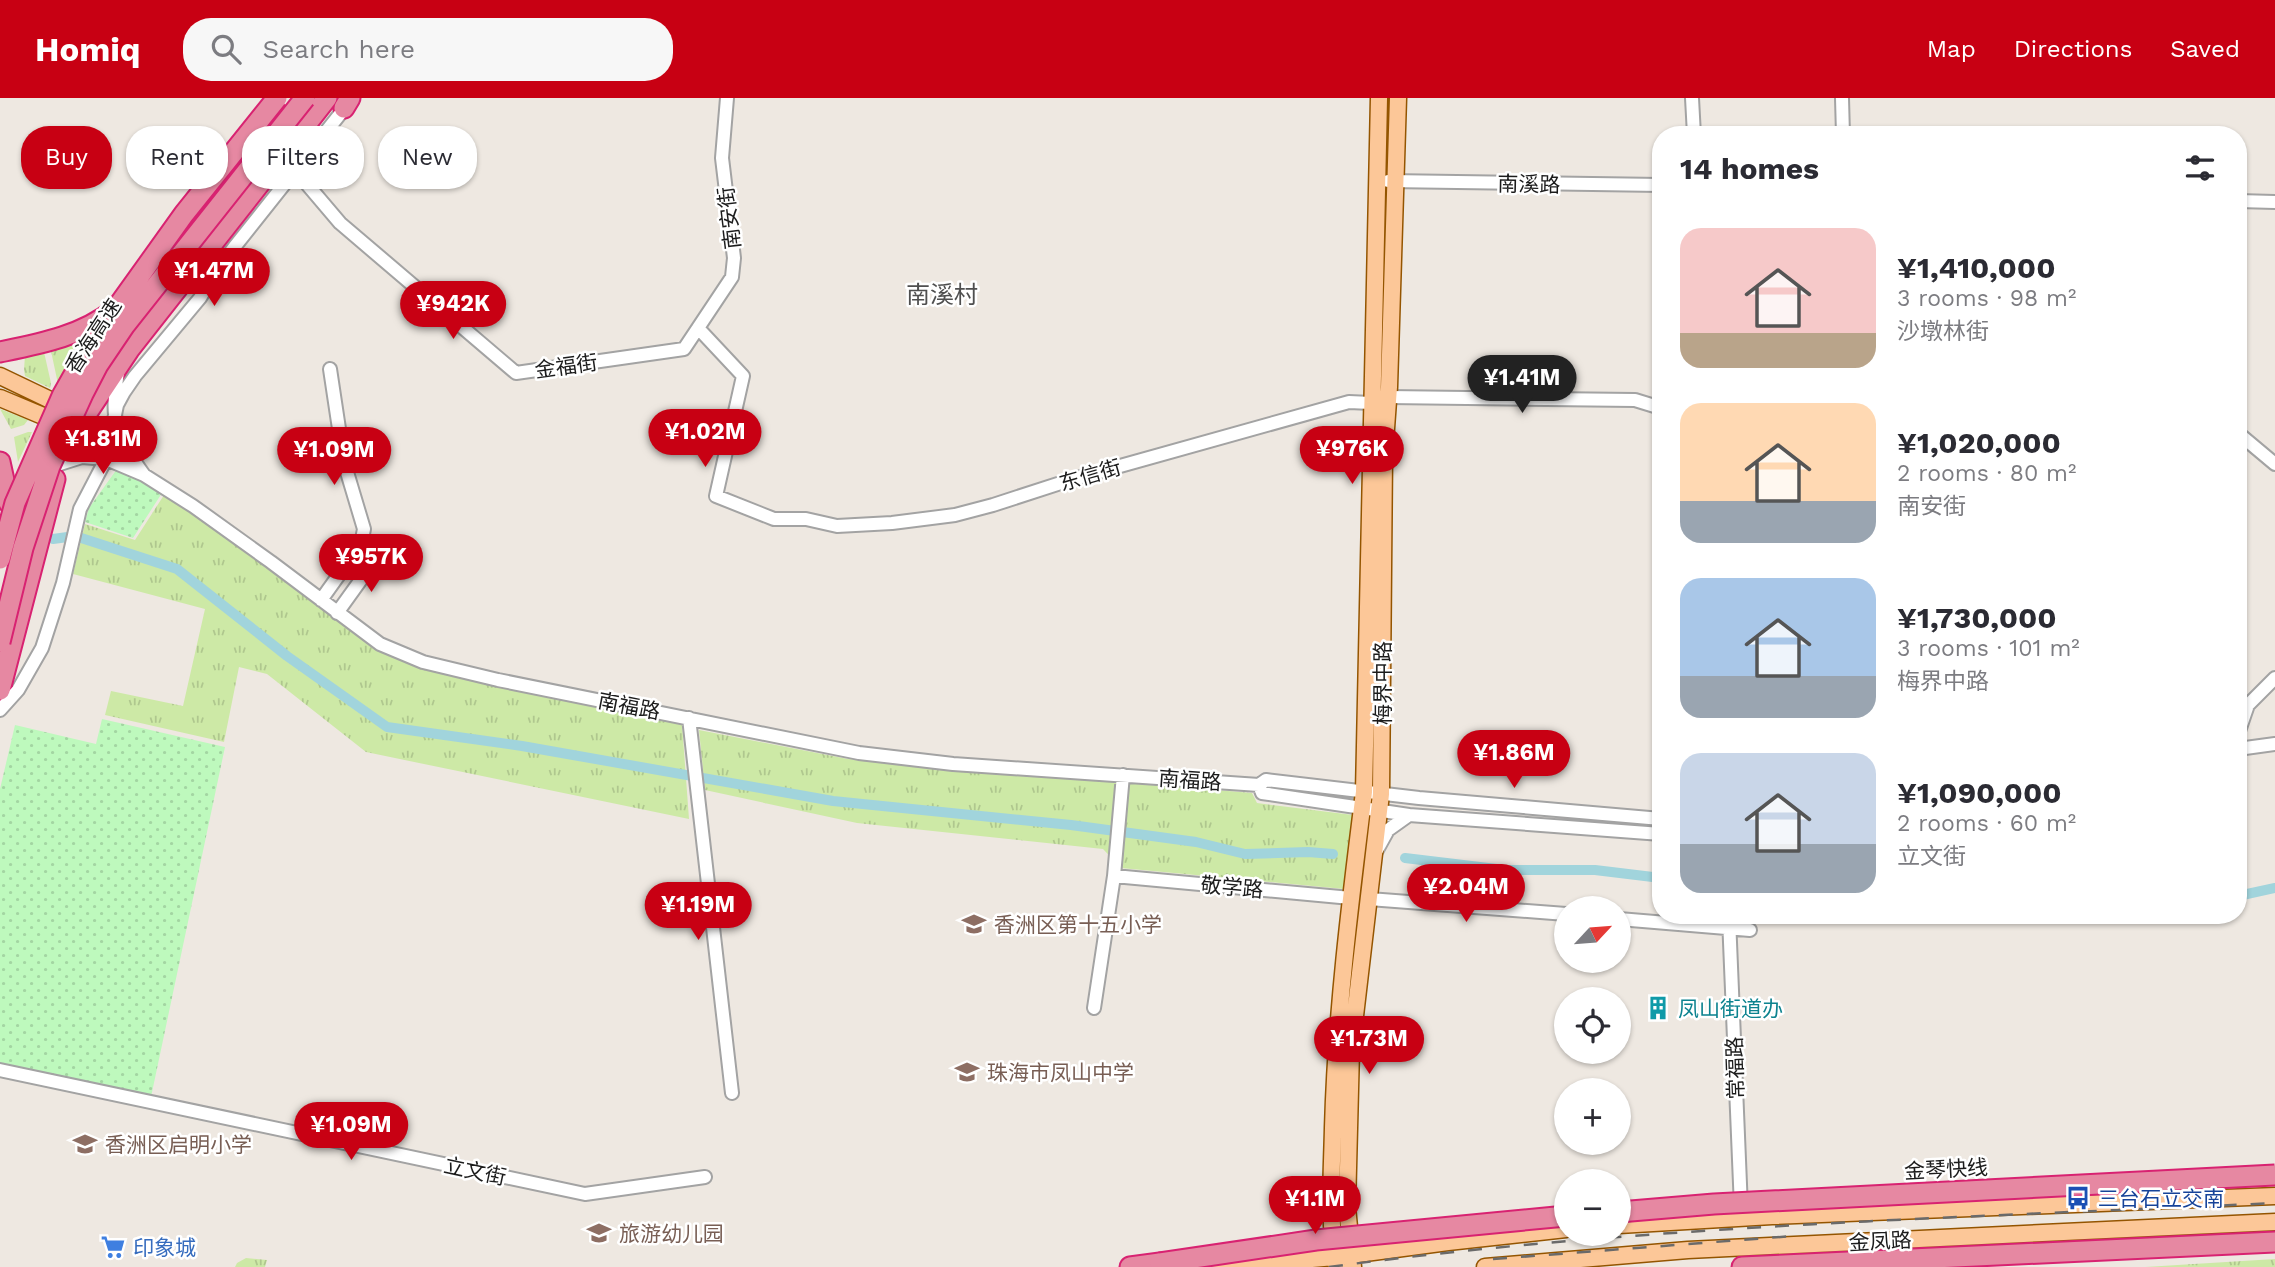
<!DOCTYPE html>
<html lang="en">
<head>
<meta charset="utf-8">
<style>
  body { margin:0; font-family:"Work Sans","Noto Sans SC",sans-serif; background:#f7f7f7; color:#2b2b33; height:100vh; display:flex; flex-direction:column; font-size:26px; white-space:nowrap }
  * { box-sizing:border-box; margin:0 }
  p { font-size:23px; color:#7c7c81 }
  .icon { flex:none; width:38px; height:38px; fill:none; stroke:currentColor; stroke-width:2; stroke-linecap:round; stroke-linejoin:round }
  .map { position:relative; flex:1; overflow:hidden }
  .side { position:absolute; left:1652px; top:28px; width:595px; height:798px; display:flex; flex-direction:column; background:#fff; border-radius:28px; box-shadow:0 2px 5px #0004 }
  .side>* { flex:none }
  .hud { position:absolute; left:21px; top:28px; width:665px; height:63px; display:flex; gap:14px }
  .needle { width:46px; rotate:64deg }
  .fabs { position:absolute; left:1554px; top:798px; display:grid; gap:14px }
  .fabs a { display:grid; place-items:center; width:77px; height:77px; border-radius:50%; background:#fff; box-shadow:0 2px 5px #0004; font-size:35px }
  .price { position:absolute; translate:-50% -60px; padding:0 16px; border-radius:24px; background:#c80013; color:#fff; font-size:23px; line-height:46px; filter:drop-shadow(0 2px 4px #0008) }
  .price::after { content:''; position:absolute; left:50%; top:42px; width:21px; height:16px; margin-left:-10px; background:inherit; clip-path:polygon(0 0,100% 0,50% 100%) }
  .price.selected { background:#222; color:#fff }
  ul { padding:0; list-style:none }
  li { display:flex; align-items:center; gap:21px; height:175px; padding:0 28px }
  li span { display:grid; place-items:center; flex:none; width:196px; height:140px; border-radius:21px; color:#555 }
  li>.icon { margin-inline-start:auto }
  span .icon { width:84px; height:84px; fill:#fffc; stroke-width:1 }
  li b { font-size:30px }
  h2 { display:flex; justify-content:space-between; align-items:center; height:84px; padding:0 28px; font-size:30px }
  .pill { padding:0 24px; border-radius:28px; background:#fff; box-shadow:0 2px 5px #0004; font-size:24px; line-height:63px }
  .pill.selected { background:#c80013; color:#fff }
  header { display:flex; align-items:center; gap:42px; box-sizing:border-box; height:98px; padding:0 35px; background:#c80013; color:#fff }
  header strong { font-size:33px }
  nav { display:flex; gap:38px; margin-inline-start:auto; font-size:24px }
  .search { width:490px; height:63px; background:#f7f7f7; display:flex; align-items:center; gap:18px; box-sizing:border-box; padding:0 24px; border-radius:28px; color:#7c7c81; font-size:26px }
  .map>svg:first-child { display:block }
  .grass { fill:url(#grass-tufts) }
  .park { fill:url(#park-dots) }
  .lines { fill:none; stroke-linecap:round; stroke-linejoin:round }
  .canal { stroke:#a1d4dc; stroke-width:10 }
  .minor-casing { stroke:#a3a3a3; stroke-width:16 }
  .major-casing { stroke:#945500; stroke-width:19 }
  .highway-casing { stroke:#d82271; stroke-width:23 }
  .minor { stroke:#fff; stroke-width:12 }
  .major { stroke:#fcc798; stroke-width:16 }
  .highway { stroke:#e688a2; stroke-width:19 }
  .rail { stroke:#6a6a6a; stroke-width:2.5; stroke-dasharray:14 14; stroke-linecap:butt }
  .highway-bridge-casing { stroke:#d82271; stroke-width:23; stroke-linecap:butt }
  .highway-bridge { stroke:#e688a2; stroke-width:19 }
  .labels { text-anchor:middle; dominant-baseline:central; stroke-width:5; stroke-linejoin:round; paint-order:stroke }
  .street-label { font-size:21px; fill:#1c1c1c; stroke:#fff }
  .education-label { font-size:21px; fill:#785e54; stroke:#fff; text-anchor:start }
  .culture-label { font-size:21px; fill:#0d838f; stroke:#fff; text-anchor:start }
  .transit-label { font-size:21px; fill:#164399; stroke:#fff; text-anchor:start }
  .shop-label { font-size:21px; fill:#366cbe; stroke:#fff; text-anchor:start }
  .quarter-label { font-size:24px; fill:#4f4f4f; stroke:#fff }
</style>
</head>
<body>
<header>
<strong>Homiq</strong>
<div class="search"><svg class="icon" aria-label="search" viewBox="0 0 24 24"><circle cx="10" cy="10" r="6"/><path d="M15 15l6 6"/></svg>Search here</div>
<nav><a>Map</a><a>Directions</a><a>Saved</a></nav>
</header>
<div class="map">
<svg width="2275" height="1169" viewBox="0 0 2275 1169">
  <defs>
    <pattern id="grass-tufts" width="24" height="20" patternUnits="userSpaceOnUse" patternTransform="scale(1.75)"><rect width="24" height="20" fill="#cde9a6"/><path d="M3 7l-1-3M5 7V3M7 7l1-3M15 17l-1-3M17 17v-4M19 17l1-3" fill="none" stroke="#afc78e"/></pattern>
    <pattern id="park-dots" width="8" height="8" patternUnits="userSpaceOnUse" patternTransform="scale(1.75)"><rect width="8" height="8" fill="#bef9bd"/><path d="M2 2h.1M6 6h.1" fill="none" stroke="#a3d5a2" stroke-width="1.8" stroke-linecap="round"/></pattern>
  </defs>
  <rect width="100%" height="100%" fill="#eee8e1"/>
  <!-- grass -->
  <path class="grass" d="M94,238L58,286L51,253Z
    M44,254L51,285L50,290L25,278L24,272L25,257Z
    M0,311L28,322L24,327L11,331Z
    M28,334H32L18,364L14,339Z
    M164,397L186,410L376,551L419,570L682,626L689,721L366,654L267,576L239,569L224,644L105,617L111,593L183,608L205,511L73,476L85,426L135,442Z
    M699,632L848,661L1252,695L1257,705L1353,717L1344,791L1121,770L1103,751L857,725L705,692Z
    M246,1160L267,1162L265,1169H235L237,1165Z
    M2275,1161V1169H2145Z"/>
  <!-- park -->
  <path class="park" d="M117,371L143,381L162,395L133,440L85,424L89,410Z
    M102,621L225,649L151,999L0,968V691L15,627L96,646Z"/>
  <g class="lines">
    <!-- canal -->
    <path class="canal" d="M53,441L75,438L177,471L287,558L387,629L522,648L833,703L1071,727L1196,744L1245,756L1308,754L1333,756
      M1405,760L1505,772H1595L1661,780
      M2238,798L2275,790"/>
    <!-- minor casing -->
    <g class="minor-casing">
      <path id="minor" d="M1692,0L1694,37
        M1842,0L1843,37
        M281,59L295,72L340,125L516,275L684,251L732,179L734,160L722,60L727,0
        M1388,83L1661,87
        M2238,103L2275,104
        M698,230L743,278L716,398L774,421H806L837,428L892,425L955,417L993,407L1070,382L1349,304L1371,305
        M118,274C110,324 115,336 144,377
        M1388,299L1635,302L1661,310
        M2238,335L2275,366
        M60,366L82,359L106,361L144,377L193,408L271,464L380,546L423,564L498,582L859,655L953,666L1259,687
        M321,502L361,446L364,431L344,364L330,271
        M337,515L378,458
        M0,612L18,592L42,550L63,485L80,411L106,361L117,307L124,294L135,278L200,200L214,176L236,147L348,6
        M689,620L732,995
        M2238,636L2248,607L2275,580
        M2238,651L2275,646
        M1409,717L1262,695L1259,687L1266,682L1419,700L1661,721
        M1377,752L1388,732L1409,717L1661,736
        M1114,778L1351,800
        M1369,801L1566,816
        M1729,820L1741,1110
        M1619,821L1750,832
        M1094,910L1114,778L1123,677
        M0,972L585,1096L705,1079"/>
    </g>
    <!-- major casing -->
    <g class="major-casing">
      <path id="major" d="M0,278L67,310
        M0,300L62,326
        M1619,1127L1772,1118L2275,1098
        M1220,1169L1335,1159L1448,1144L1566,1131
        M1337,1169C1328,1123 1332,1076 1333,1030C1336,918 1350,805 1364,694L1379,0
        M1353,1169L1347,1109L1351,952L1381,696L1384,358L1389,289L1398,0
        M1485,1169L1688,1152L2275,1124"/>
    </g>
    <!-- highway casing -->
    <g class="highway-casing">
      <path id="highway" d="M344,10L350,0
        M0,254C39,246 82,238 114,212
        M69,347L79,327L129,252L327,0
        M0,364L9,405
        M0,592L55,381
        M1130,1169L1160,1165
        M1742,1169L2275,1144"/>
    </g>
    <!-- minor -->
    <use href="#minor" class="minor"/>
    <!-- major -->
    <use href="#major" class="major"/>
    <!-- highway -->
    <use href="#highway" class="highway"/>
    <!-- rail -->
    <path class="rail" d="M1493,1161L1793,1138
      M1329,1169C1642,1127 1960,1120 2275,1105"/>
    <!-- highway-bridge casing -->
    <g class="highway-bridge-casing">
      <path id="highway-bridge" d="M0,461L15,405L62,298L93,243L184,116L277,0
        M0,544L23,450L50,368L83,296L98,267L125,227L305,0
        M1619,1114L1714,1106L2275,1077
        M1160,1165L1316,1142L1566,1118"/>
    </g>
    <!-- highway-bridge -->
    <use href="#highway-bridge" class="highway-bridge"/>
  </g>
  <!-- icons -->
  <defs>
    <g id="school-bare" transform="scale(1.89)"><path d="M0-5L7-2L0 1L-7-2ZM-4 1L0 2.5L4 1V4Q0 6-4 4Z" fill="#8d6e63" stroke="#fff" stroke-width="2.5" paint-order="stroke"/></g>
    <g id="building-bare" transform="scale(1.89)"><path d="M-4-6H4V6H1V3H-1V6H-4ZM-2.5-4.3h1.7v1.8h-1.7ZM.8-4.3h1.7v1.8H.8ZM-2.5-1h1.7V.8h-1.7ZM.8-1h1.7V.8H.8Z" fill="#0f9aa8" stroke="#fff" stroke-width="2.5" paint-order="stroke"/></g>
    <g id="bus-bare" transform="scale(1.89)"><path d="M-5-6H5V4H4V6H2V4H-2V6H-4V4H-5ZM-3.5-4V0h7V-4ZM-3.5 1.2v1.5H-2V1.2ZM2 1.2v1.5H3.5V1.2Z" fill="#1a4fb4" stroke="#fff" stroke-width="2.5" paint-order="stroke"/></g>
    <g id="supermarket-bare" transform="scale(1.89)"><path d="M-6-5.5h2.5l.6 2H6L4.5 2H-2.5L-4.4-4H-6ZM-1.5 3.2a1.3 1.3 0 1 0 .1 0ZM3 3.2a1.3 1.3 0 1 0 .1 0Z" fill="#3f7fe0" stroke="#fff" stroke-width="2.5" paint-order="stroke"/></g>
  </defs>
  <g fill-rule="evenodd">
    <use href="#school-bare" x="974" y="826"/>
    <use href="#building-bare" x="1658" y="910"/>
    <use href="#school-bare" x="967" y="974"/>
    <use href="#school-bare" x="85" y="1046"/>
    <use href="#bus-bare" x="2078" y="1100"/>
    <use href="#school-bare" x="599" y="1135"/>
    <use href="#supermarket-bare" x="113" y="1149"/>
  </g>
  <g class="labels">
    <!-- street labels -->
    <g class="street-label">
      <text transform="translate(1529 86) rotate(1)">南溪路</text>
      <text transform="translate(729 120) rotate(-97)">南安街</text>
      <text transform="translate(93 238) rotate(-57)">香海高速</text>
      <text transform="translate(566 268) rotate(-8)">金福街</text>
      <text transform="translate(1090 377) rotate(-16)">东信街</text>
      <text transform="translate(1382 585) rotate(-90)">梅界中路</text>
      <text transform="translate(629 608) rotate(11)">南福路</text>
      <text transform="translate(1190 682) rotate(4)">南福路</text>
      <text transform="translate(1232 789) rotate(5)">敬学路</text>
      <text transform="translate(1735 970) rotate(-92)">常福路</text>
      <text transform="translate(1946 1071) rotate(-3)">金琴快线</text>
      <text transform="translate(475 1073) rotate(12)">立文街</text>
      <text transform="translate(1880 1143) rotate(-3)">金凤路</text>
    </g>
    <!-- education labels -->
    <g class="education-label">
      <text x="994" y="826">香洲区第十五小学</text>
      <text x="987" y="974">珠海市凤山中学</text>
      <text x="105" y="1046">香洲区启明小学</text>
      <text x="619" y="1135">旅游幼儿园</text>
    </g>
    <!-- culture labels -->
    <g class="culture-label">
      <text x="1678" y="910">凤山街道办</text>
    </g>
    <!-- transit labels -->
    <g class="transit-label">
      <text x="2098" y="1100">三台石立交南</text>
    </g>
    <!-- shop labels -->
    <g class="shop-label">
      <text x="133" y="1149">印象城</text>
    </g>
    <!-- quarter labels -->
    <g class="quarter-label">
      <text x="942" y="197">南溪村</text>
    </g>
  </g>
</svg>
<div class="fabs">
<a><svg class="needle" viewBox="-14 -14 28 28"><path d="M0-13l5 13h-10z" fill="#e53935"/><path d="M0 13l5-13h-10z" fill="#7c7c81"/></svg></a>
<a><svg class="icon" aria-label="locate" viewBox="0 0 24 24"><circle cx="12" cy="12" r="6"/><path d="M12 2v4M12 18v4M2 12h4M18 12h4"/></svg></a>
<a>+</a>
<a>−</a>
</div>
<b class="price" style="left:214px;top:210px">¥1.47M</b>
<b class="price" style="left:453px;top:243px">¥942K</b>
<b class="price selected" style="left:1522px;top:317px">¥1.41M</b>
<b class="price" style="left:705px;top:371px">¥1.02M</b>
<b class="price" style="left:103px;top:378px">¥1.81M</b>
<b class="price" style="left:1352px;top:388px">¥976K</b>
<b class="price" style="left:334px;top:389px">¥1.09M</b>
<b class="price" style="left:371px;top:496px">¥957K</b>
<b class="price" style="left:1514px;top:692px">¥1.86M</b>
<b class="price" style="left:1466px;top:826px">¥2.04M</b>
<b class="price" style="left:698px;top:844px">¥1.19M</b>
<b class="price" style="left:1369px;top:978px">¥1.73M</b>
<b class="price" style="left:351px;top:1064px">¥1.09M</b>
<b class="price" style="left:1315px;top:1138px">¥1.1M</b>
<div class="hud">
<a class="pill selected">Buy</a>
<a class="pill">Rent</a>
<a class="pill">Filters</a>
<a class="pill">New</a>
</div>
<section class="side">
<h2>14 homes<svg class="icon" aria-label="filters" viewBox="0 0 24 24"><path d="M4 7h16M4 17h16"/><circle cx="9" cy="7" r="2"/><circle cx="15" cy="17" r="2"/></svg></h2>
<ul>
<li><span style="background:linear-gradient(#f6c9c9 75%,#b9a48a 0)"><svg class="icon" aria-label="home" viewBox="0 0 24 24"><path d="M3 11l9-7 9 7M6 9v11h12V9"/></svg></span><div><b>¥1,410,000</b><p>3 rooms · 98 m²</p><p>沙墩林街</p></div></li>
<li><span style="background:linear-gradient(#ffd9b3 70%,#9aa5b1 0)"><svg class="icon" aria-label="home" viewBox="0 0 24 24"><path d="M3 11l9-7 9 7M6 9v11h12V9"/></svg></span><div><b>¥1,020,000</b><p>2 rooms · 80 m²</p><p>南安街</p></div></li>
<li><span style="background:linear-gradient(#a9c7e8 70%,#9aa5b1 0)"><svg class="icon" aria-label="home" viewBox="0 0 24 24"><path d="M3 11l9-7 9 7M6 9v11h12V9"/></svg></span><div><b>¥1,730,000</b><p>3 rooms · 101 m²</p><p>梅界中路</p></div></li>
<li><span style="background:linear-gradient(#c9d6e8 65%,#9aa5b1 0)"><svg class="icon" aria-label="home" viewBox="0 0 24 24"><path d="M3 11l9-7 9 7M6 9v11h12V9"/></svg></span><div><b>¥1,090,000</b><p>2 rooms · 60 m²</p><p>立文街</p></div></li>
</ul>
</section>
</div>
</body>
</html>
